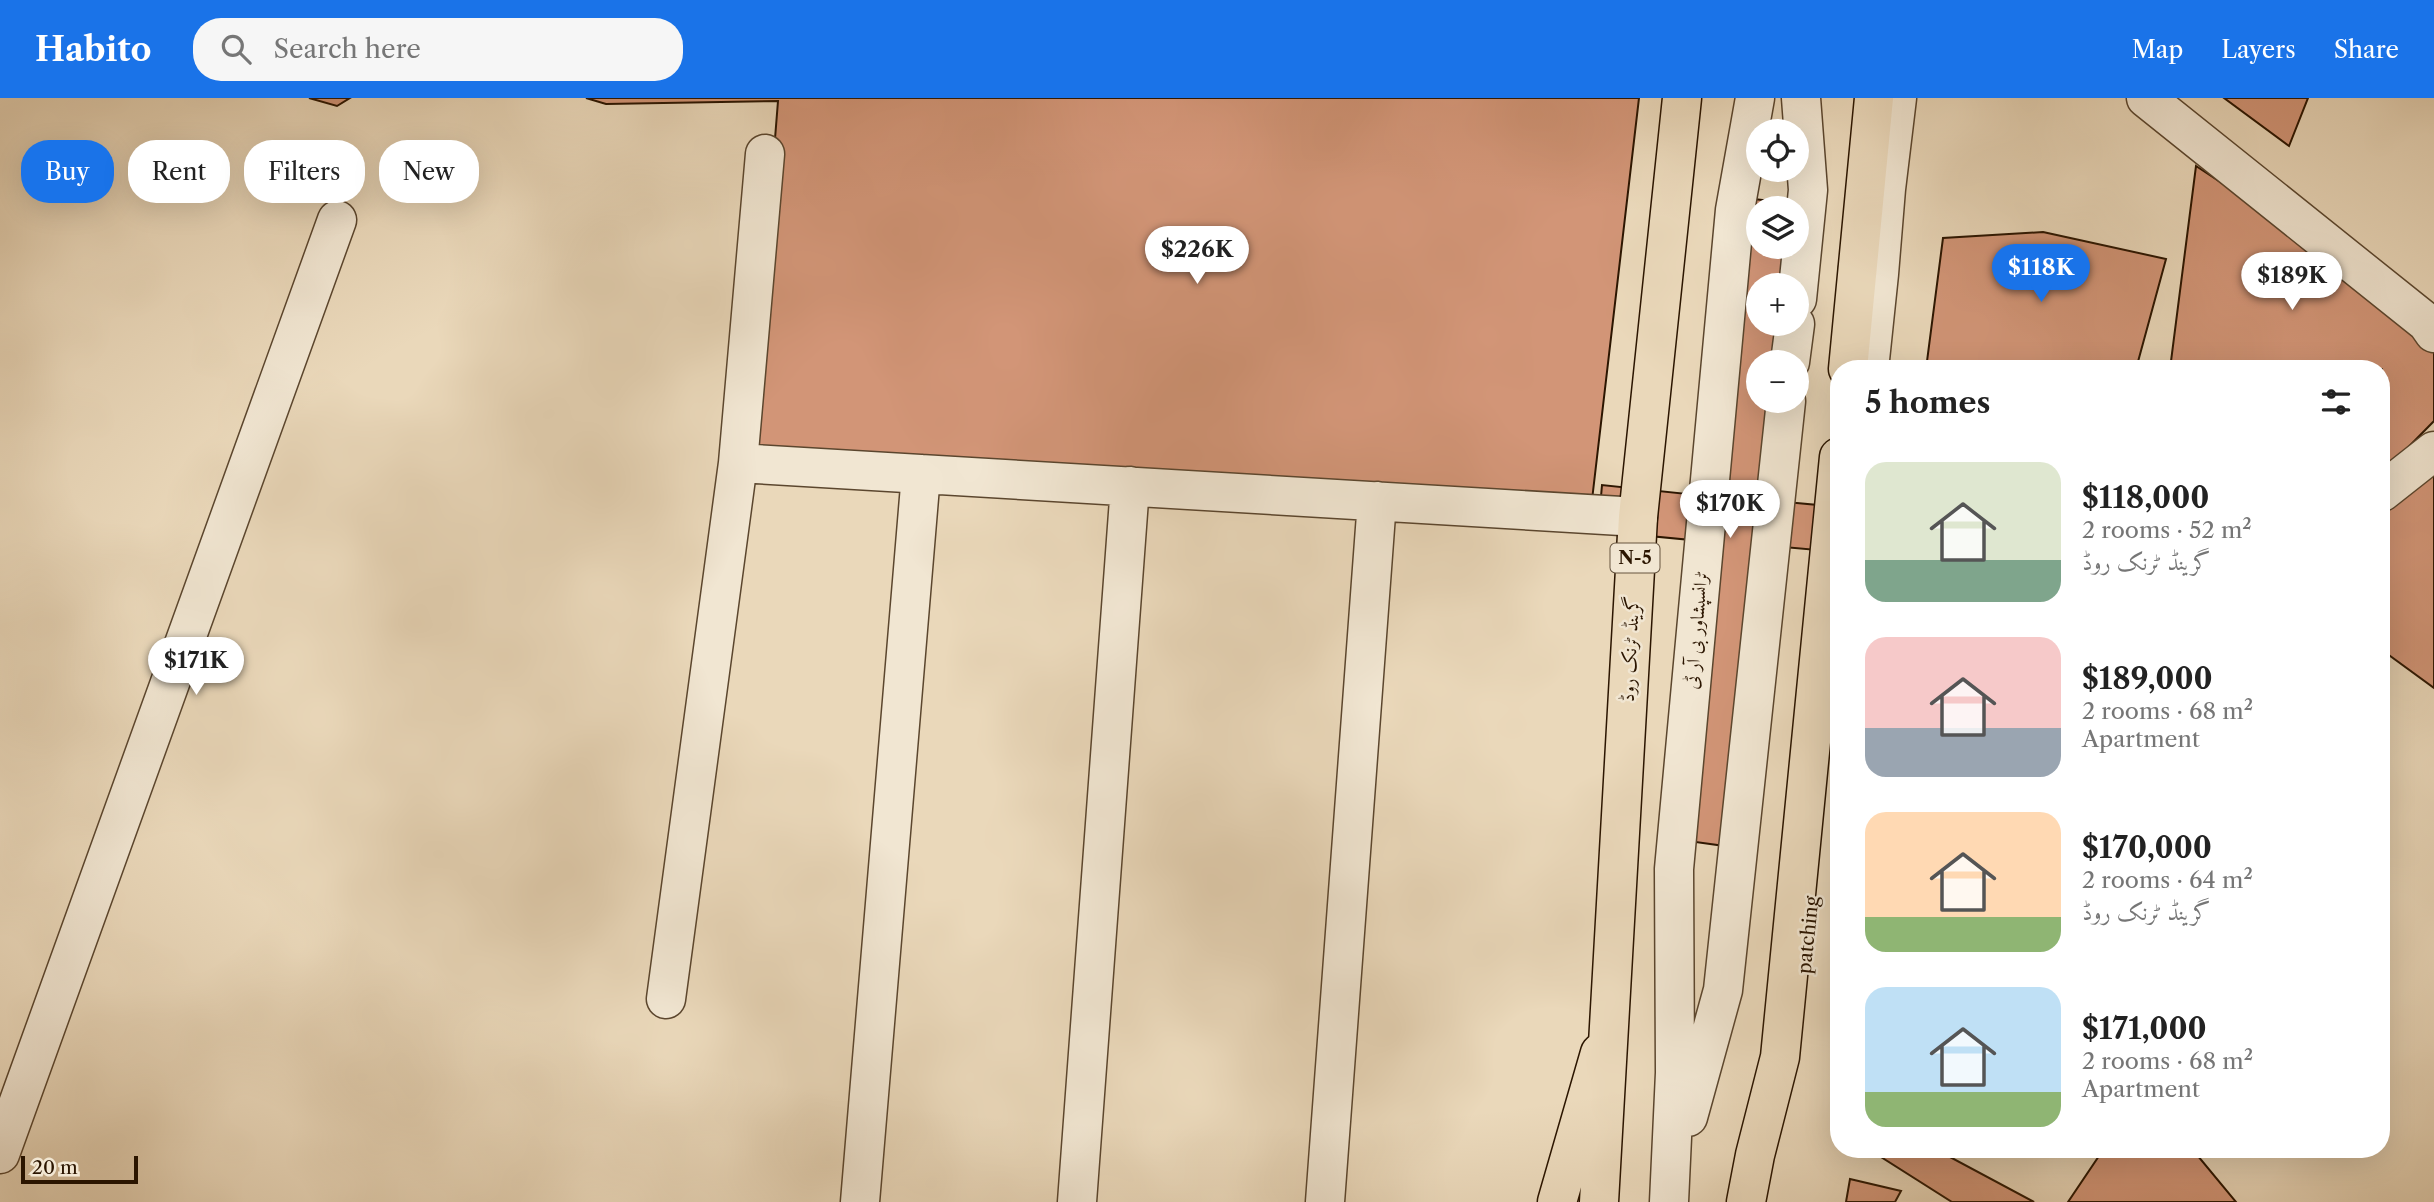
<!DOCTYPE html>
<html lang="en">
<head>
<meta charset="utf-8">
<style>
  body { margin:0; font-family:"Libre Caslon Text",Amiri,serif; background:#f6f6f6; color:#222; height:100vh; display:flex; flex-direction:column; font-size:26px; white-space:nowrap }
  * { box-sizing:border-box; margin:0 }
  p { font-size:23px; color:#767676 }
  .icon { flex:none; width:38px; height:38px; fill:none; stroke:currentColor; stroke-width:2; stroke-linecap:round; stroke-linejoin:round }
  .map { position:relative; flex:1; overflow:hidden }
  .details { position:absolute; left:1830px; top:262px; width:560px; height:798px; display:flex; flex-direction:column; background:#fff; border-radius:28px; box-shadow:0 7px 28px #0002 }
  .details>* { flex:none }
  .top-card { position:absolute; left:21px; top:42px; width:665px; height:63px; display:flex; gap:14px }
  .buttons { position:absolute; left:1746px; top:21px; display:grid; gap:14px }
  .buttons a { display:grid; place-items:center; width:63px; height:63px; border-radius:50%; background:#fff; box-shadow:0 7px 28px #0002; font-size:35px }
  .scale { position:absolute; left:21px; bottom:18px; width:117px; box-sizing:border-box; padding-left:7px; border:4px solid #2b1500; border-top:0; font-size:19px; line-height:24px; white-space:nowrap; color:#2b1500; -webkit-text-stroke:5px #f1e6d2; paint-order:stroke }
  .price { position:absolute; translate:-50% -60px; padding:0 16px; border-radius:24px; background:#fff; color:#222; font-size:23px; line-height:46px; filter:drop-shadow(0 2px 4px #0008) }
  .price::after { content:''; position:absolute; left:50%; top:42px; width:21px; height:16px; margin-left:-10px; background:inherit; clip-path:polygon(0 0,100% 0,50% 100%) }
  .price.current { background:#1a73e8; color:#fff }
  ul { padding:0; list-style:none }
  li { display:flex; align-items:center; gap:21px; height:175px; padding:0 35px }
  li span { display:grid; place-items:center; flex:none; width:196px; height:140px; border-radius:21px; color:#555 }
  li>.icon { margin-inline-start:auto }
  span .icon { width:84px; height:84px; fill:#fffc; stroke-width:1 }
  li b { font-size:30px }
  h2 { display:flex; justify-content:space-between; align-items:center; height:84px; padding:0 35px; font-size:30px }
  .chip { padding:0 24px; border-radius:28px; background:#fff; box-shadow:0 7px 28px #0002; font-size:24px; line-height:63px }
  .chip.current { background:#1a73e8; color:#fff }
  header { display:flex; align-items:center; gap:42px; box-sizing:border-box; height:98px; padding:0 35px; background:#1a73e8; color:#fff }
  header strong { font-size:33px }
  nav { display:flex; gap:38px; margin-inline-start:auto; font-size:24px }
  .search { width:490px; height:63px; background:#f6f6f6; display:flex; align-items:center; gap:18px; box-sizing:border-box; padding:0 24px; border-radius:28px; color:#767676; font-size:26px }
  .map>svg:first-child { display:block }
  .building { fill:#d29577; stroke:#2b1500; stroke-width:2 }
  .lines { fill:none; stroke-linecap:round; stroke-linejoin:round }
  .minor-casing { stroke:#5b462e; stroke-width:41 }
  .major-casing { stroke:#2b1500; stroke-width:41 }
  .highway-casing { stroke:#2b1500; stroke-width:41 }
  .minor { stroke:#f1e6d2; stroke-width:38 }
  .major { stroke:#ead8ba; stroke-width:38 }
  .highway { stroke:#ead8ba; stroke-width:38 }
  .labels { text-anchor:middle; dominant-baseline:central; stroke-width:5; stroke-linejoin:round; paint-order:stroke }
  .shield { fill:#f1e6d2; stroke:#66543f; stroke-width:2 }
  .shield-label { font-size:18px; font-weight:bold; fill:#2b1500 }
  .street-label { font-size:19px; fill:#2b1500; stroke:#f1e6d2 }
</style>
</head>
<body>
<header>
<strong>Habito</strong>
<div class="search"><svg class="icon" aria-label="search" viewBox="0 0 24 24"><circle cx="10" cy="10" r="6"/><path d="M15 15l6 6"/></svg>Search here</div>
<nav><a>Map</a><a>Layers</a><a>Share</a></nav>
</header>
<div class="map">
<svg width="2434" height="1104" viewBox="0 0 2434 1104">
  <rect width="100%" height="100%" fill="#ead8ba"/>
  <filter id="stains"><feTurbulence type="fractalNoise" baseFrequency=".00286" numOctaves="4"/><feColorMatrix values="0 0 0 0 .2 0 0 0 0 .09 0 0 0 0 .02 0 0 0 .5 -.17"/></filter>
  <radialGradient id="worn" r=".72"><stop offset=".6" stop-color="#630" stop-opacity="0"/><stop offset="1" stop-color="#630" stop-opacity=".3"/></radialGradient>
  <!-- building -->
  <path class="building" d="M309,0H350L337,8Z
    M586,0H1639L1592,402L750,355L778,3L606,6Z
    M2224,0H2308L2289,48Z
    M2196,68L2237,95L2434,242V323L2382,376V271H2170Z
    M1745,100L1796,106V110H1759V149H1792L1788,187H1759V226H1783L1779,264H1759V303H1775L1765,402L1839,409V454L1760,447L1732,749L1681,742L1711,444L1598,433L1602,387L1715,399Z
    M2043,134L2166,161L2136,271H1926L1943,140Z
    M2434,353V590L2382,552V394Z
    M1870,1052H1937L2034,1104H1952Z
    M2103,1052H2193L2236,1104H2068Z
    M1850,1081L1901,1093L1895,1104H1846Z"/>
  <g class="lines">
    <!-- minor casing -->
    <g class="minor-casing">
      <path id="minor" d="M2146,0L2427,225L2434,235
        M1858,171L1879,176L1869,271
        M1879,176L1886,91L1897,0
        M1797,201L1808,92L1801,0
        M1790,264L1795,226
        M738,365L1638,419
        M2382,394L2434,353
        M666,901L738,365L765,56
        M1688,1019L1723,892L1786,303
        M0,1056L337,122
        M860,1104L921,376
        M1077,1104L1130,388
        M1325,1104L1377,403
        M1669,1104L1675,975L1674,771L1735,112L1755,0"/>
    </g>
    <!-- major casing -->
    <g class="major-casing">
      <path id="major" d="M1557,1104L1600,955"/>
    </g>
    <!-- highway casing -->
    <g class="highway-casing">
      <path id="highway" d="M1848,271L1874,0
        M1599,1104L1638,419L1682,0
        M1746,1104L1755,1057L1780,959L1839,359"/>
    </g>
    <!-- minor -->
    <use href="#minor" class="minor"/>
    <!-- major -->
    <use href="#major" class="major"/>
    <!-- highway -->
    <use href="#highway" class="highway"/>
  </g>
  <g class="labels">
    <!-- shield labels -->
    <rect class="shield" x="1610.5" y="445.5" width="49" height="29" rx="5"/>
    <g class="shield-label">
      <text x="1635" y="460">N-5</text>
    </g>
    <!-- street labels -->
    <g class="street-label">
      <text transform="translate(1696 532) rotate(-85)">ٹرانسپشاور بی آر ٹی</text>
      <text transform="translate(1630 551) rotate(-87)">گرینڈ ٹرنک روڈ</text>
      <text transform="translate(1808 837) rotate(-84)">patching</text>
    </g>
  </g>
  <rect width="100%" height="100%" filter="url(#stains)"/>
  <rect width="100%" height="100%" fill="url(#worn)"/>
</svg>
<div class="buttons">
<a><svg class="icon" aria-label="locate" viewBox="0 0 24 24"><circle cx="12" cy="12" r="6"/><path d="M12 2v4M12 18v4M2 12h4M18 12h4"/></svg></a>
<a><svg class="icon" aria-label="layers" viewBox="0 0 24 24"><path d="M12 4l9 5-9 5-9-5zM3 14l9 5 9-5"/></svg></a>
<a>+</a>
<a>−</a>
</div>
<div class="scale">20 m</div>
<b class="price" style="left:1197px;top:188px">$226K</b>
<b class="price current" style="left:2041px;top:206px">$118K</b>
<b class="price" style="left:2292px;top:214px">$189K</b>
<b class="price" style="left:1730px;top:442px">$170K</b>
<b class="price" style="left:196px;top:599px">$171K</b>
<div class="top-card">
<a class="chip current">Buy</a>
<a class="chip">Rent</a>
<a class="chip">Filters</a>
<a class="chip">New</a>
</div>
<section class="details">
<h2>5 homes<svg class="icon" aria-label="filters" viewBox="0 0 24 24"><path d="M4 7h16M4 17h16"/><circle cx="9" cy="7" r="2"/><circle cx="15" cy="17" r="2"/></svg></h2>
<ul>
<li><span style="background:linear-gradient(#dfe7d0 70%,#7fa58c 0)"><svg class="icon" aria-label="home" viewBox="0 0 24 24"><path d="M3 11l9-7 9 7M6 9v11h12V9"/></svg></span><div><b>$118,000</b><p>2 rooms · 52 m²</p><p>گرینڈ ٹرنک روڈ</p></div></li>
<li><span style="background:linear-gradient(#f6c9c9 65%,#9aa5b1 0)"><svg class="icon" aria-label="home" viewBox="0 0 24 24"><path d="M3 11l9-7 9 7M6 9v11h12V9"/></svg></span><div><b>$189,000</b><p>2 rooms · 68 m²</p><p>Apartment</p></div></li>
<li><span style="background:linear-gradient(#ffd9b3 75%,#8fb573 0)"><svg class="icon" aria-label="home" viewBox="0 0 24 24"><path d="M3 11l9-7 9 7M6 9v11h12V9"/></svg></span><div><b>$170,000</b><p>2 rooms · 64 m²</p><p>گرینڈ ٹرنک روڈ</p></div></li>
<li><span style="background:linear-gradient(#bfe0f5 75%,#8fb573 0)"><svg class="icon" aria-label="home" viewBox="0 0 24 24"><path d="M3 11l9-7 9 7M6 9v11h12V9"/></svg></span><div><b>$171,000</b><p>2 rooms · 68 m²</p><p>Apartment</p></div></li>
</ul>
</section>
</div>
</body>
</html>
